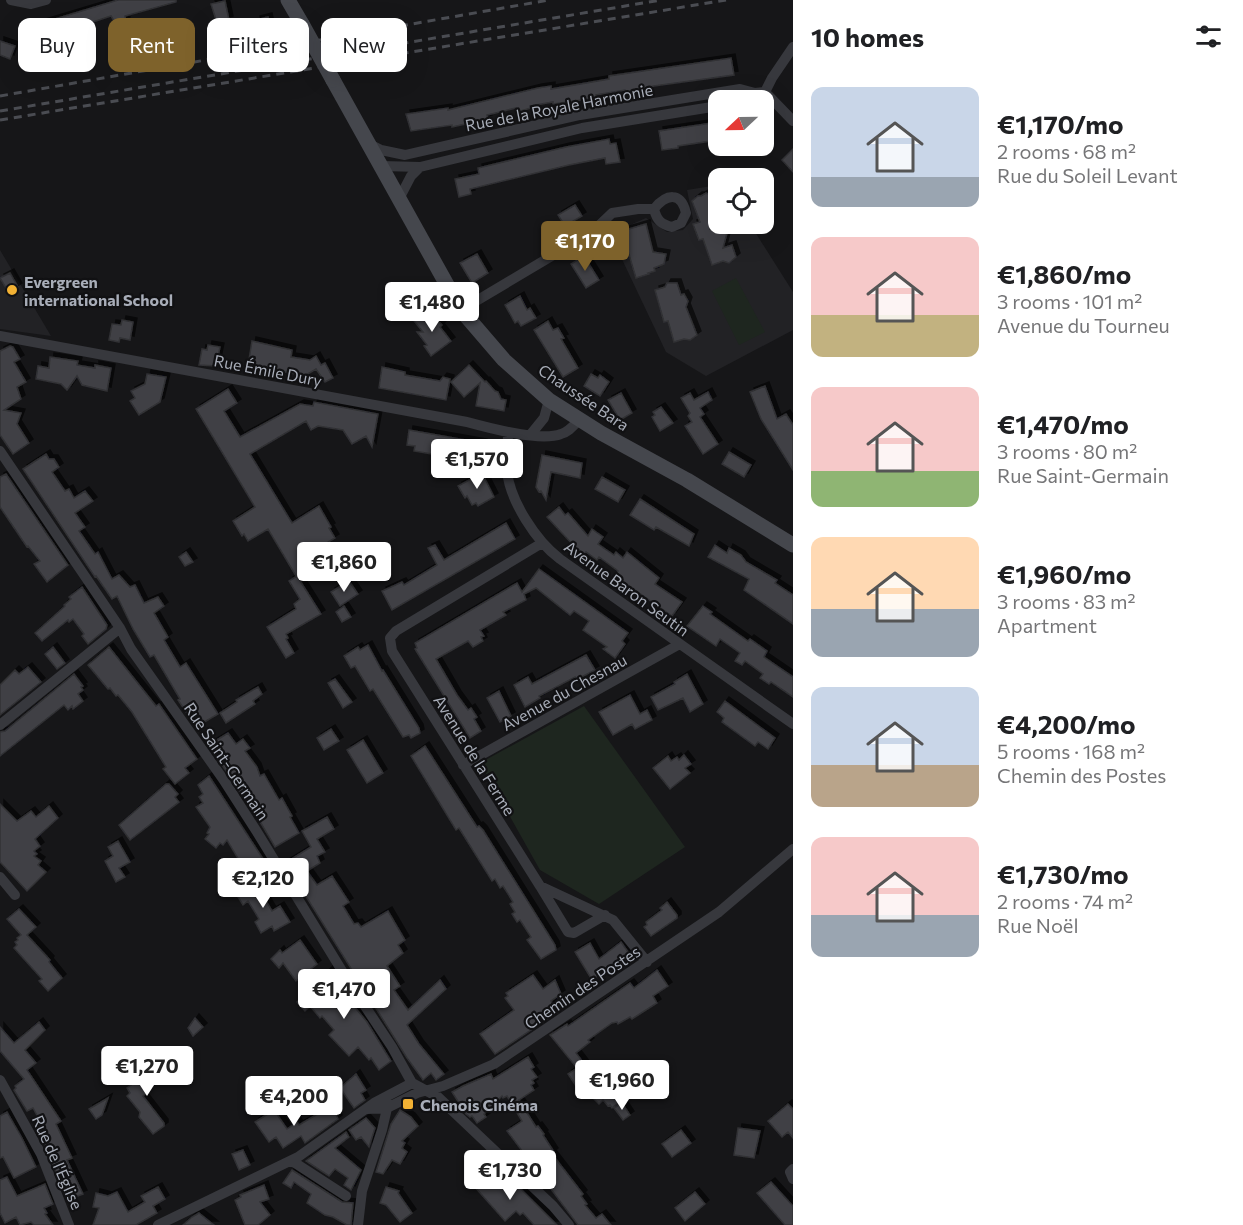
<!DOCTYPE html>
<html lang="en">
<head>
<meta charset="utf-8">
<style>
  body { margin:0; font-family:Commissioner,sans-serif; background:#f2f2f2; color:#202124; height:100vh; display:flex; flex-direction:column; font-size:22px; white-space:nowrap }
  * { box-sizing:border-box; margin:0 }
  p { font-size:20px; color:#757577 }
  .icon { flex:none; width:33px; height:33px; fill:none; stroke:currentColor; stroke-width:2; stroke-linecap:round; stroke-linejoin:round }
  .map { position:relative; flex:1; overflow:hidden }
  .drawer { display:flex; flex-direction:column; background:#fff; width:450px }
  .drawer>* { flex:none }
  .guide { position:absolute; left:18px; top:18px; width:570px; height:54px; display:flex; gap:12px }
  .needle { width:39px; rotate:248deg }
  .buttons { position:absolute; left:708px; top:90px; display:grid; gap:12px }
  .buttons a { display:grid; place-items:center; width:66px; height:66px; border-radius:12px; background:#fff; box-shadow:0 6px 24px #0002; font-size:30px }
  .price { position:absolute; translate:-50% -51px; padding:0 14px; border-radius:6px; background:#fff; color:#222; font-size:20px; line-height:39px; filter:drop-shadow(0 2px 3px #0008) }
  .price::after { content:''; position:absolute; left:50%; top:36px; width:18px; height:14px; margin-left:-9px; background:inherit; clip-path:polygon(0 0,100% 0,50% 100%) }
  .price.current { background:#7e622b; color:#fff }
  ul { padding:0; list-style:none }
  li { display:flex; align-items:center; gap:18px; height:150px; padding:0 18px }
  li span { display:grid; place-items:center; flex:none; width:168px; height:120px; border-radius:12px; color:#555 }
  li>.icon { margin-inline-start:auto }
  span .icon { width:72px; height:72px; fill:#fffc; stroke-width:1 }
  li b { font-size:26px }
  h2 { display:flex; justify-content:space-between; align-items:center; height:72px; padding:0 18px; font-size:26px }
  .chip { padding:0 21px; border-radius:12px; background:#fff; box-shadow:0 6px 24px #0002; font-size:21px; line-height:54px }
  .chip.current { background:#7e622b; color:#fff }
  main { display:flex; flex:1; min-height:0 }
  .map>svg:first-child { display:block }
  .built { fill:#222225 }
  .green { fill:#1e261f }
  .building { fill:#404145; stroke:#303034; stroke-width:1.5; filter:url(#shadow) }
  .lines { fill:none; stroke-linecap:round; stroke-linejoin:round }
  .minor { stroke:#37383d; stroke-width:10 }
  .secondary { stroke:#45474d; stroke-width:15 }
  .rail { stroke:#4a4c52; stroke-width:3; stroke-dasharray:8 6; stroke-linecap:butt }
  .secondary-bridge { stroke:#45474d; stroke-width:15 }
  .poi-dot { fill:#f2b134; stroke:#111113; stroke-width:2 }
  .labels { text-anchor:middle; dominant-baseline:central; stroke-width:4.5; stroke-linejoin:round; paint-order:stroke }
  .street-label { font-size:16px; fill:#a8adb8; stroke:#111113 }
  .poi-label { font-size:16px; font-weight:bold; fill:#a8adb8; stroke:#111113; text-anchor:start }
</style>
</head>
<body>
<main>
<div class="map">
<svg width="793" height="1225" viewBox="0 0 793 1225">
  <defs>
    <filter id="shadow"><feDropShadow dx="4" dy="-4" stdDeviation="0" flood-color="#0009"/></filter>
  </defs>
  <rect width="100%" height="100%" fill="#161618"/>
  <!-- built -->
  <path class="built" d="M718,185V224H750L793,292V330L706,376L666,352L610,234L646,218L667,232L683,230L693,219L687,190Z
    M0,250L51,336L0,329Z"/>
  <!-- green -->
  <path class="green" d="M736,278L765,332L739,345L712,291Z
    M584,706L685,847L599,904L540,870L480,763Z"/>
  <!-- building -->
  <path class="building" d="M118,0H176V2L125,16L126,21L116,24L111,16L75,28L76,32L64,35L63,31L29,41L25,28Z
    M225,1L229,20L217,23L211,4Z
    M268,17L272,35L261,38L256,20Z
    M240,33L242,42L232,43L231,35Z
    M0,41L15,46L10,59L0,55Z
    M731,58L734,75L654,86L626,93L625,90L596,95V98L553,104V102L530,106L531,108L517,112L516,108L487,115L488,119L452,127V125L411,131L406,114L448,108V110L538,88L551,86V89L609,79V76Z
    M718,122V140L678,146V148L662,150L659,131Z
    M609,139L610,144L616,143L620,162L606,164L605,158L569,165L470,189L471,194L459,197L455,179L479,174L478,168L566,147Z
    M793,149V172L782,160Z
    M706,193L713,196L714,204L718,207L710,229L723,225L727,233L723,248L732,245L736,257L729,263L723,261L712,265L703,239L699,240L693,224L700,222L692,201L698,196H701Z
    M575,205L582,216L565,226L558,215Z
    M646,224L653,252L666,254L664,264L654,268L655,271L648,273L649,274L636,278L622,231Z
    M477,254L488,273L472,283L460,263Z
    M584,256L599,280L586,288L571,264Z
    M10,273L18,287L9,293L0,278Z
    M667,283H677L681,295L684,294L688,301L686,307L697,335L690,340L684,339L674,342L668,321L664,322L655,290L665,287Z
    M520,296L527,310L530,308L536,318L521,326L518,321L515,323L505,305Z
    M426,312L431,318L434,316L442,325L440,327L451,341L431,356L424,346L427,345L417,332H423L414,321Z
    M122,320L133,322L130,340L120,338L119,342L109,340L112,324L121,325Z
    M548,321L553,330L558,328L564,338L561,339L578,368L563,377L534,330Z
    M252,341L292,350L291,357L310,360L316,356L321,365L325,363L333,378L325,382L316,369L306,375L305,379L296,376V374L248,366Z
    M208,345L220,347L216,366L199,365L202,349L207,350Z
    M10,346L13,347L20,359L14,362L26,382L17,387L21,399L4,410L21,413L17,424L29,443L13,454L0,435V351Z
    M50,357L78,361L77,365L95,368V365L111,368L107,391L82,385L77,376L67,390L61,384L36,379L38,366L49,368Z
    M469,365L485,382L486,381L495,391L498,392L501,399L506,400L504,411L476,406L480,383L464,397L451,382Z
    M382,367L405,372V375L440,381L443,377L450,379L446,400L379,388Z
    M147,374L166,377L160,402L139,415L130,401L135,398L131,391L145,384Z
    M591,374L598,378L600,375L609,382L600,396L584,386Z
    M765,386L777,419L786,414L793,425V470L761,419L750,392Z
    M228,389L237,403L224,411L240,437L300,404L313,406L314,402L378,414L372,447L366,436L352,444L343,430L318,426L311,430L306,421L250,454L292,523L319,506L331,527L329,528L335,538L310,553L317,565L296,576L268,529L248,541L244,534L242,536L233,521L255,507L196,409Z
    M708,392L712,400L700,408L704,414L700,417L718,444L703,454L685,426L692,422L688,416L690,413L681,398L690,393L694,400Z
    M621,393L632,413L620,420L608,400Z
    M661,407L673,423L660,431L652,417L655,415L653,412Z
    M409,430L483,443L480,459L438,451V455L414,451L415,446L407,445Z
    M729,452L751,465L744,477L722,464Z
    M46,454L49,459H54L59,467L52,472L65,491L69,489L74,498L85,491L93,501L75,513L85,527L79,531L95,554L98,552L112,579L119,575L130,587L135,585L144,603L158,597L164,606L154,613L168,637L164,640L180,667L186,663L218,714L196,727L178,700L180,699L154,655L150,657L133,629L117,596L112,599L96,576L95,577L23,469Z
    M542,455L582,463L580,478L551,472L546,500L541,491L539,492L536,487Z
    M482,473L494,497L478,506L476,503L472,505L467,496L465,498L458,486Z
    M6,474L68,565L47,582L34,564L40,561L28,546L27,547L0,507V477Z
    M602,477L625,490L618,502L595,489Z
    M640,499L694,534L689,546L656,527L654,530L630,515Z
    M559,507L565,515L568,513L588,536L592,529L603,537L598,544L614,555L616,552L623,558L627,552L659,578L655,584L682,602L672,616L615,576L618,571L599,557L597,560L586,552L584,554L575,547L547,517Z
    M506,523L515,539L392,610L382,591L402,582L404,585L437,565L428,548L435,545L444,560Z
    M715,545L727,553L729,548L741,555L746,562L777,580L775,583L793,595V624L744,590L749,579L708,557Z
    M186,552L193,562L185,566L179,557Z
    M539,569L628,633L622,641L625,644L615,658L603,649L607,647L583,630L589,621L574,611L570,615L536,588L524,594L526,600L503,612L506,615L480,630L484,636L481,637L483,641L473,647L468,641L436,659L457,695L468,710L471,708L477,717L474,719L481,731L470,738L415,649L417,648L415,643L517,583L522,592Z
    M297,576L321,614L286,634L288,638L286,639L294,653L286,658L267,627L296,609L294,604L300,599L289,581Z
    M349,581L358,594L340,606L331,592Z
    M82,587L107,625L106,629L88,644L82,636L84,634L73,619L69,622L68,620L42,641L35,633L65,606L64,605L71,599L69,597Z
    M344,606L351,617L342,622L336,612Z
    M703,606L712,612L710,614L748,641L750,639L767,651L764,657L793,677V697L771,682L769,684L760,678L763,674L745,661L742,665L735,661L740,653L720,639L716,646L687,626Z
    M368,645L382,671L383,670L419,728L420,733L411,738L409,735L403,737L373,689L370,691L355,666L351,668L344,656L358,647L360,650Z
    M53,647L65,663L57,669L45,654Z
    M109,647L156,706L159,704L197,759L185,768L189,773L175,784L163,769L166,767L132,712L118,695L116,696L110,688L108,689L88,665Z
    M586,655L595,670L576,680L575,677L539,696L540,698L525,707L514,685L528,677L532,684Z
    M28,667L41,682L0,715V685L15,670L19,674Z
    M74,674L83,686L81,687L83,690L78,694L83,701L73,709L72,706L68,710L64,705L0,756V732L5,731Z
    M687,674L703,704L690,712L683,698L658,710L651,697L675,684L674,682Z
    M335,679L352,702L343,708L328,683Z
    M258,687L262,694L253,701L255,704L226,723L220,713L237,702L236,700Z
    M499,691L511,716L500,722L487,698Z
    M630,695L640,714L647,710L652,720L635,729L632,724L613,735L599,712Z
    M725,701L775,738L768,749L758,742L755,746L722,722L724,718L717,712Z
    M331,729L339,741L324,750L317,738Z
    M228,733L236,744L243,739L250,748L245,751L257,767L260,776L264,774L279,800L282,798L292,816L290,817L299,833L275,847L259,820L212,750L216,747L212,743Z
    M363,740L383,773L367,783L347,750Z
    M425,746L477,827L479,826L483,830L555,945L556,950L541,959L527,940L531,937L520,920L517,922L512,914L515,912L510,904L513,902L503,886L500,888L495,879L492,881L459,828L456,830L411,756Z
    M684,755L691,764L685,768L690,773L670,789L653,768L668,756L671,761L677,757L679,760Z
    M209,776L271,871L249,885L242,871L245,870L227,840L223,845L220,843L216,848L205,839L209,834L207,833L210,827L196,807L203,803L199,797L203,794L198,785Z
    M166,784H169L178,794L175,797L179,802L130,840L119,825Z
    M0,804L17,821L31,811L36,817L49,806L58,818L35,839L40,846L34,851L37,854L34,856L41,861L38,865L46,872L27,891L0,862Z
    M327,817L334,829L317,839L325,852L317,856L320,863L307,871L317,885L332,876L349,902L343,906L354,924L358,923L361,927L388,911L405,940L398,945L403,953L387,966L400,986L394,990L408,1010L440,980L446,989L407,1025L419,1044L444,1074L436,1080L431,1073L423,1080L407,1058L285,863L311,847L302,831Z
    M118,841L130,862L119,868L125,877L116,882L105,861L113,856L108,847Z
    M255,882L272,911L280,906L290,922L274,931L272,926L261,933L255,922L259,919L248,901L243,905L238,897L241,896L239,892Z
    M667,902L677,915V918L651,936L644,927L647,925L646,922L662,910L660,908Z
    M19,909L36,927L27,935L50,960L49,962L62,978L48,991L39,981L42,979L14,948L17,945L15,942L18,940L17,938L21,935L7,919Z
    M300,940L317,964L296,981L283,963L279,968L271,959L280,950L282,953Z
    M621,942L634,960L616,972L611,966L592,980L575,952L590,943L599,959Z
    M329,970L337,981L335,983L367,1022L391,1061L379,1070L371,1058L369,1060L358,1047L349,1056L329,1035L334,1030L322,1016L320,1018L310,1006L305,1011L297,1002Z
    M657,970L668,986L653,996L657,1003L632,1019L630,1017L618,1024L617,1022L612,1023L588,1040L590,1042L576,1053L599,1083L606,1079L619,1102L612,1108L610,1105L608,1106L603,1100L599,1104L579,1084L576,1086L568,1074L577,1068L550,1035L567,1024L568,1026L630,983L634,988Z
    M533,975L543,989L555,980L561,994L551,1001L558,1012L495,1054L480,1034L514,1010L505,998L508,996L506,993Z
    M195,1018L203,1027L193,1036L188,1028Z
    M39,1022L45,1030L25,1050L36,1063L27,1070L61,1121L56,1124L72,1158L67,1160L83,1194L67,1200L44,1142L50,1140L33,1108L27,1111L14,1090L16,1088L15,1086L24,1079L0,1051V1027L14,1043Z
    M528,1057L534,1067L531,1069L537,1077L532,1080L534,1083L531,1085L534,1090L519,1100L536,1127L538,1126L544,1134L543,1135L554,1152L552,1154L583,1194L581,1196L587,1204L585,1205L596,1218L602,1214L611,1225H578L507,1131L522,1121L507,1096L503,1098L502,1096L484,1114L486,1117L477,1123L472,1116L470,1117L466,1114L452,1092L463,1086L491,1074L493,1079Z
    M160,1060L167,1069L144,1087L148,1092L143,1096L164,1123V1126L153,1134L139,1117L140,1112L127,1096L130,1093L127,1088L138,1080L135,1077Z
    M107,1064L118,1067L114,1079L103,1075Z
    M356,1074L366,1090L361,1093L365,1100L354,1108L340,1088Z
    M108,1098L102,1115L96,1119L89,1109Z
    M622,1103L630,1115L623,1120L614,1108Z
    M788,1104L793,1109V1138L788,1132L782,1137L768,1121Z
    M326,1109L330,1114L334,1111L338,1119L305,1143L301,1136L283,1148L276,1137L269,1142L255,1122L274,1110L287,1129L297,1122L299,1125Z
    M400,1110L411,1117L418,1126L402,1141L405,1143L402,1148L407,1152L400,1164L392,1160L383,1174L376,1172L391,1124Z
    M7,1112L22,1138L36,1167L14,1178L3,1157L0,1158V1116Z
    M366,1118L375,1128L369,1147L361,1137L356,1140L349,1130Z
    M738,1128L760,1131L754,1158L734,1155Z
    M681,1130L691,1143L672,1157L662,1144Z
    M346,1132L349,1137L335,1148L361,1170L351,1190L344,1185L348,1178L335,1169L329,1176L306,1161Z
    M243,1150L250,1165L239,1170L232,1154Z
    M292,1170L342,1202L353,1203L351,1225H347L333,1217L325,1215L307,1203L311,1194L294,1182L291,1188L283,1183Z
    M489,1170L512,1193L518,1186L557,1225H534L523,1213L520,1215L516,1211L505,1221L473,1185Z
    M7,1177L17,1196L45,1184L53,1204L44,1208L47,1213L45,1214L53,1225H34L31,1222L20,1225L16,1217L5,1223L0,1213V1180Z
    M771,1182L793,1206V1225H785L757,1193Z
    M264,1185L269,1199L260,1202L270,1215L258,1225H245L235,1200L241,1197L240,1195Z
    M158,1187L165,1199L153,1206L157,1213L136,1225H93L99,1208L93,1207L96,1193L108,1196L117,1192L128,1212L145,1202L141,1196Z
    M386,1187L399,1191L398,1193L412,1213L400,1222L386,1205L380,1203Z
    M695,1192L705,1204L685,1221L675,1208Z
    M199,1213L214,1225H183L192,1217Z"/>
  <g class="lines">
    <!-- minor -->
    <path class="minor" d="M11,0L31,4L46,0
      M793,47L772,78L765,92L793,121
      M371,145L381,150L405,155L580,115L740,89L755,93L765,92
      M382,166L420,167
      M399,199L411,176L420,167L582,128L718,106
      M461,310L592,232L612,213L638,209H654C657,221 661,224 672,227L681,223L686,213C681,191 666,194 654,209
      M0,336L467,422C489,428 540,442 561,434C569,432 574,425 580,419
      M508,433C508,445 506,458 507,471C510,501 536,541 560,559L793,724
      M531,434L544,418L549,400
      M0,451L120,628L131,649L223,779L257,832L347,979L392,1047L412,1083L438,1097L553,1206L569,1225
      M542,543L396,631L390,638L392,651L540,886L613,920L647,962
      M0,725L120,628
      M463,765L678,645
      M0,877L15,895
      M540,886L568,932L574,933L605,915
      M0,1080L41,1154L69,1225
      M367,1109L387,1108L417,1093L443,1086L494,1064L719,912L793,849
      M292,1161L346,1196
      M793,1169L790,1172L793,1179
      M158,1225L298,1157L374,1103L412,1083
      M358,1225L362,1191L382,1130L388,1104"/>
    <!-- secondary -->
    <path class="secondary" d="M288,0L302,24
      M333,80L461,310L504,360L549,400L601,433L687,480L793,545"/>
    <!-- rail -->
    <path class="rail" d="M0,96L549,0
      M0,111L661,0
      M0,120L726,0"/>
    <!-- secondary-bridge -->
    <path class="secondary-bridge" d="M302,24L333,80"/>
  </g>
  <!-- markers -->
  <g class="poi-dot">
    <circle cx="12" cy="290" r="6"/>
    <rect x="402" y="1098" width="12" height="12" rx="3"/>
  </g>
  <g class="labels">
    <!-- street labels -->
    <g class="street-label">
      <text transform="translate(559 107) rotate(-11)">Rue de la Royale Harmonie</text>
      <text transform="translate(268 370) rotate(11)">Rue Émile Dury</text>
      <text transform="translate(584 397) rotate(34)">Chaussée Bara</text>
      <text transform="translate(627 588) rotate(36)">Avenue Baron Seutin</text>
      <text transform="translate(564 692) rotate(-29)">Avenue du Chesnau</text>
      <text transform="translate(475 755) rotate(58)">Avenue de la Ferme</text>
      <text transform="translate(227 761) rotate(56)">Rue Saint-Germain</text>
      <text transform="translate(582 987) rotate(-34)">Chemin des Postes</text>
      <text transform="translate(58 1162) rotate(66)">Rue de l'Église</text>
    </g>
    <!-- poi labels -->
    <g class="poi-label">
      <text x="24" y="281">Evergreen<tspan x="24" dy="18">international School</tspan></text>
      <text x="420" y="1104">Chenois Cinéma</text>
    </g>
  </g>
</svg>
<div class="buttons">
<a><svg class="needle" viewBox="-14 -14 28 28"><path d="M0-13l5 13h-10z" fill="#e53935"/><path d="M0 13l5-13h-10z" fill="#757577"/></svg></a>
<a><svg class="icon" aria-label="locate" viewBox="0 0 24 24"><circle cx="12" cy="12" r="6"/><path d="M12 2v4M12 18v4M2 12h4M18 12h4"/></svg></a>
</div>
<b class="price current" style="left:585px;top:272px">€1,170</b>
<b class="price" style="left:432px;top:333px">€1,480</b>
<b class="price" style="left:477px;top:490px">€1,570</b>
<b class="price" style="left:344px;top:593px">€1,860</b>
<b class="price" style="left:263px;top:909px">€2,120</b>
<b class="price" style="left:344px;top:1020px">€1,470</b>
<b class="price" style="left:147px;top:1097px">€1,270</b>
<b class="price" style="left:622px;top:1111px">€1,960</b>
<b class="price" style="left:294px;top:1127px">€4,200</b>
<b class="price" style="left:510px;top:1201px">€1,730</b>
<div class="guide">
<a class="chip">Buy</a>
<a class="chip current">Rent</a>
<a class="chip">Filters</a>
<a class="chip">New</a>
</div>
</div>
<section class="drawer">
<h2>10 homes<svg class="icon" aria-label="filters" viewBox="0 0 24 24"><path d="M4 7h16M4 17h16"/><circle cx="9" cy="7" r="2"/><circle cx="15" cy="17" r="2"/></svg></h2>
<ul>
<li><span style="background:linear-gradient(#c9d6e8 75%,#9aa5b1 0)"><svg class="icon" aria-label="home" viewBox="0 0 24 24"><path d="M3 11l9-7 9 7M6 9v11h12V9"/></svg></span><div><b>€1,170/mo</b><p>2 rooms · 68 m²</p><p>Rue du Soleil Levant</p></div></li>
<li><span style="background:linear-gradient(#f6c9c9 65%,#c2b280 0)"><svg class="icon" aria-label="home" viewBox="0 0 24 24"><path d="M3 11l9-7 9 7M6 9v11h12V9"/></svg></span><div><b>€1,860/mo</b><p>3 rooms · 101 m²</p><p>Avenue du Tourneu</p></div></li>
<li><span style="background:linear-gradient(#f6c9c9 70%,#8fb573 0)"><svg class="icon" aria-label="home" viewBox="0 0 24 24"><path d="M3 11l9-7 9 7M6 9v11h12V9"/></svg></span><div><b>€1,470/mo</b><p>3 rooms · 80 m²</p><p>Rue Saint-Germain</p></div></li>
<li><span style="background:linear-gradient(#ffd9b3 60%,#9aa5b1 0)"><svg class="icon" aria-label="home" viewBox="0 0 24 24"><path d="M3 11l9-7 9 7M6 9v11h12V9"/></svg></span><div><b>€1,960/mo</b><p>3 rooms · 83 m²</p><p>Apartment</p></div></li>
<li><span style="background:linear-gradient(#c9d6e8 65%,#b9a48a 0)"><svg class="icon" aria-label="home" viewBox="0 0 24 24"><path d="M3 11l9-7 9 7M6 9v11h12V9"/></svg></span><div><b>€4,200/mo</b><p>5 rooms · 168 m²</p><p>Chemin des Postes</p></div></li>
<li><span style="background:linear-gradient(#f6c9c9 65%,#9aa5b1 0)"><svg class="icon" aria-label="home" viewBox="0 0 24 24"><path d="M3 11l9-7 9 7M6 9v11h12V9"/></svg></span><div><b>€1,730/mo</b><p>2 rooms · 74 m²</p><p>Rue Noël</p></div></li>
</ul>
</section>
</main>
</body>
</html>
